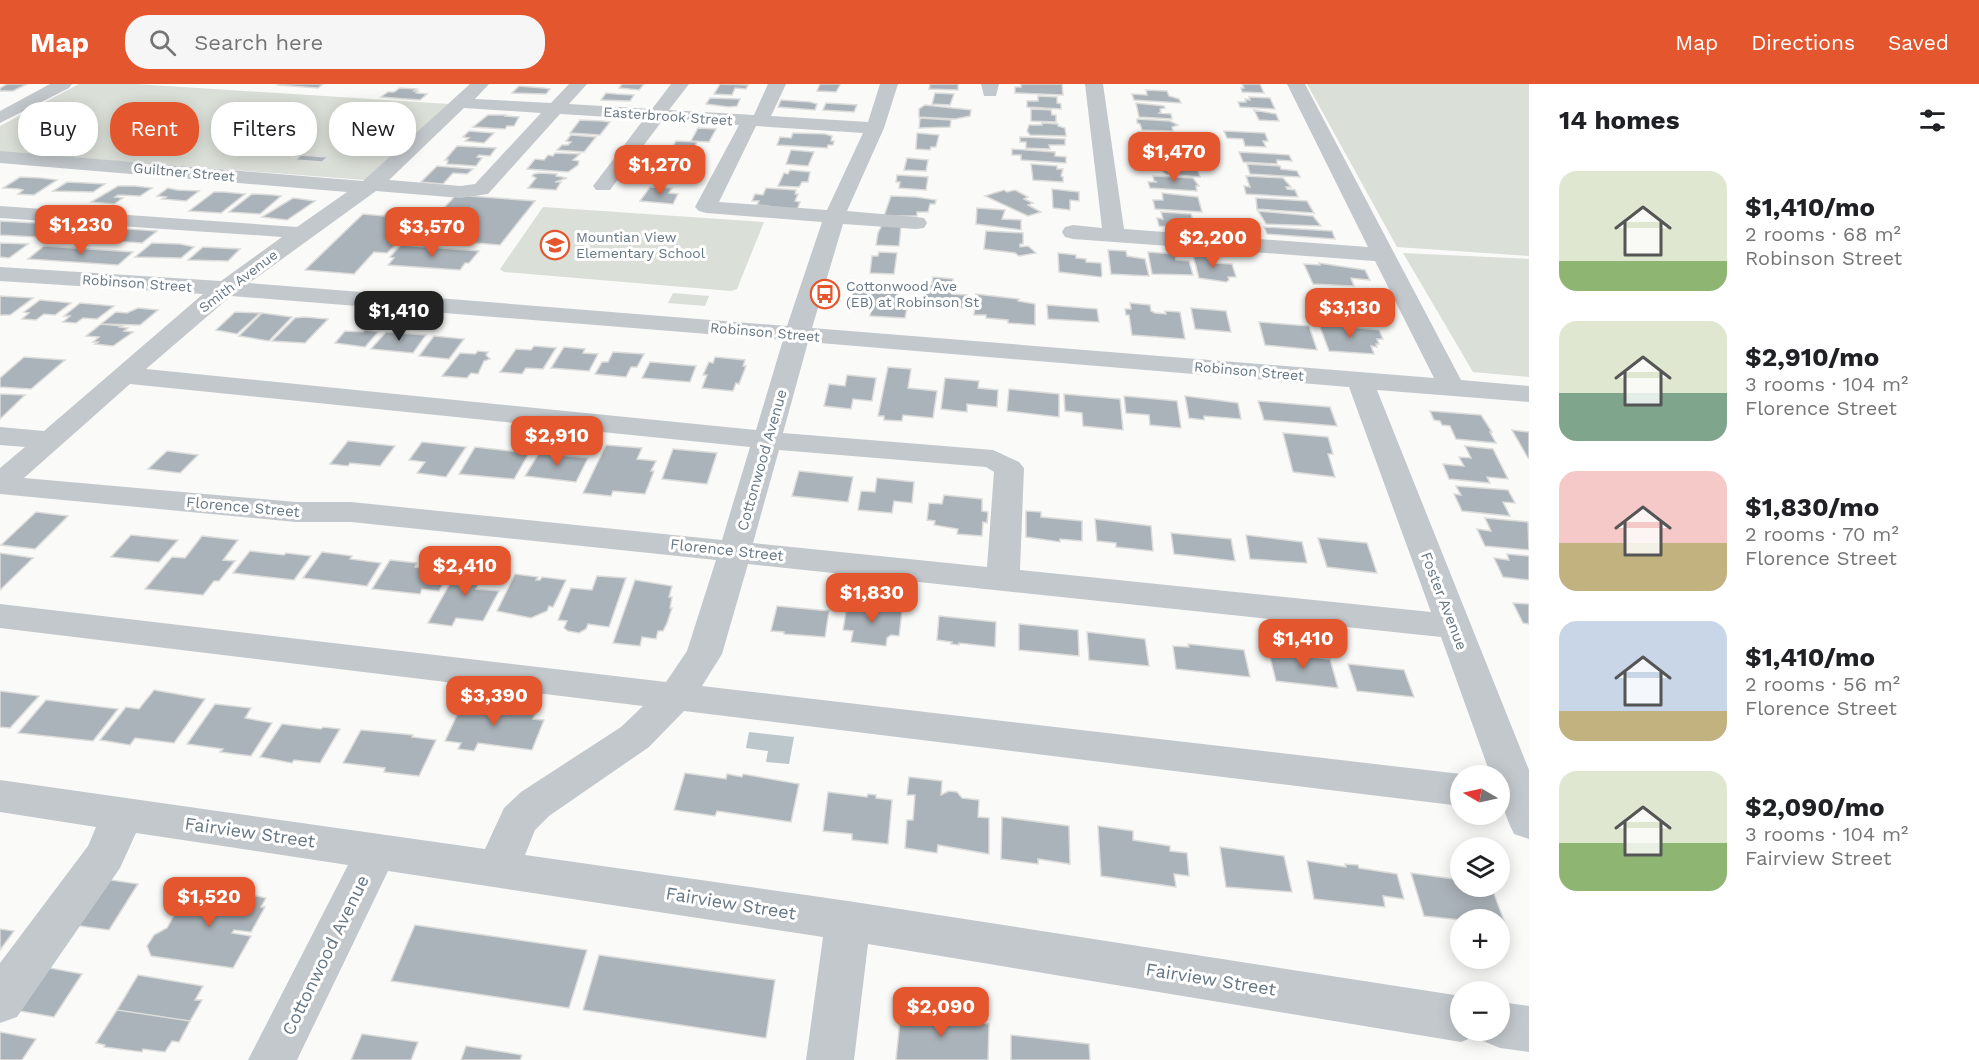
<!DOCTYPE html>
<html lang="en">
<head>
<meta charset="utf-8">
<style>
  body { margin:0; font-family:"Work Sans",sans-serif; background:#f6f6f6; color:#202124; height:100vh; display:flex; flex-direction:column; font-size:22px; white-space:nowrap }
  * { box-sizing:border-box; margin:0 }
  p { font-size:20px; color:#757577 }
  .icon { flex:none; width:33px; height:33px; fill:none; stroke:currentColor; stroke-width:2; stroke-linecap:round; stroke-linejoin:round }
  .map { position:relative; flex:1; overflow:hidden }
  .panel { display:flex; flex-direction:column; background:#fff; width:450px }
  .panel>* { flex:none }
  .top-card { position:absolute; left:18px; top:18px; width:570px; height:54px; display:flex; gap:12px }
  .needle { width:39px; rotate:279deg }
  .fabs { position:absolute; left:1450px; top:681px; display:grid; gap:12px }
  .fabs a { display:grid; place-items:center; width:60px; height:60px; border-radius:50%; background:#fff; box-shadow:0 3px 15px #0003; font-size:30px }
  .price { position:absolute; translate:-50% -51px; padding:0 14px; border-radius:12px; background:#e4572e; color:#fff; font-size:20px; line-height:39px; filter:drop-shadow(0 2px 3px #0008) }
  .price::after { content:''; position:absolute; left:50%; top:36px; width:18px; height:14px; margin-left:-9px; background:inherit; clip-path:polygon(0 0,100% 0,50% 100%) }
  .price.current { background:#222; color:#fff }
  ul { padding:0; list-style:none }
  li { display:flex; align-items:center; gap:18px; height:150px; padding:0 30px }
  li span { display:grid; place-items:center; flex:none; width:168px; height:120px; border-radius:18px; color:#555 }
  li>.icon { margin-inline-start:auto }
  span .icon { width:72px; height:72px; fill:#fffc; stroke-width:1 }
  li b { font-size:26px }
  h2 { display:flex; justify-content:space-between; align-items:center; height:72px; padding:0 30px; font-size:26px }
  .pill { padding:0 21px; border-radius:24px; background:#fff; box-shadow:0 3px 15px #0003; font-size:21px; line-height:54px }
  .pill.current { background:#e4572e; color:#fff }
  header { display:flex; align-items:center; gap:36px; box-sizing:border-box; height:84px; padding:0 30px; background:#e4572e; color:#fff }
  header strong { font-size:28px }
  nav { display:flex; gap:33px; margin-inline-start:auto; font-size:21px }
  .search { width:420px; height:54px; background:#f6f6f6; display:flex; align-items:center; gap:15px; box-sizing:border-box; padding:0 21px; border-radius:24px; color:#757577; font-size:22px }
  main { display:flex; flex:1; min-height:0 }
  .map>svg:first-child { display:block }
  .green { fill:#dadfd7 }
  .water { fill:#bbc7cb }
  .building { fill:#aab3b9; stroke:#dcdcda; stroke-width:1.5 }
  .lines { fill:none; stroke-linecap:round; stroke-linejoin:round }
  .minor { fill:#c3c8cc; fill-rule:evenodd }
  .labels { text-anchor:middle; dominant-baseline:central; stroke-width:6; stroke-linejoin:round; paint-order:stroke }
  .far-street-label { font-size:14px; fill:#657683; stroke:#fff }
  .far-poi-label { font-size:14px; fill:#657683; stroke:#fff; text-anchor:start }
  .street-label { font-size:15px; fill:#657683; stroke:#fff }
  .near-street-label { font-size:18px; fill:#657683; stroke:#fff }
</style>
</head>
<body>
<header>
<strong>Map</strong>
<div class="search"><svg class="icon" aria-label="search" viewBox="0 0 24 24"><circle cx="10" cy="10" r="6"/><path d="M15 15l6 6"/></svg>Search here</div>
<nav><a>Map</a><a>Directions</a><a>Saved</a></nav>
</header>
<main>
<div class="map">
<svg width="1529" height="976" viewBox="0 0 1529 976">
  <rect width="100%" height="100%" fill="#fafaf8"/>
  <!-- green -->
  <path class="green" d="M79,0H136L449,20L365,96L0,68V42Z
    M1307,0H1529V172L1397,163Z
    M543,123L764,138L737,205L731,207L504,188L500,185Z
    M1403,169L1529,175V293L1473,288Z
    M673,209L709,212L705,222L668,219Z"/>
  <!-- water -->
  <path class="water" d="M749,648L794,653L789,680L766,678L768,667L746,664Z"/>
  <!-- building -->
  <path class="building" d="M7,0H27L13,7H0V4Z
    M280,0H323L318,4L278,1Z
    M622,0H644L639,6L619,4Z
    M720,0H721L748,1L746,5L735,4L732,11L714,10Z
    M820,0H839L840,1L836,8L817,7Z
    M930,0H958V6L929,5Z
    M1021,0H1062L1063,11L1015,9V3H1021Z
    M1242,0H1260L1264,9L1242,8L1241,4H1244Z
    M519,2L543,4L550,5L546,10L512,9Z
    M400,4L417,5L414,7H418L416,9L427,10L420,16L381,13L388,8H394Z
    M1146,6L1167,7L1169,12L1179,15L1181,19L1134,16L1132,10L1147,11Z
    M606,9L616,10L634,11L630,17L601,16Z
    M935,9L954,10L950,21L932,20Z
    M1038,12L1057,13V19L1061,20V25L1027,23V17H1038Z
    M1249,13L1270,14L1275,25L1240,23L1238,18H1246L1245,15L1250,16Z
    M710,14L740,15L737,22L729,23L706,20Z
    M781,16L810,18L817,20L815,26L778,23Z
    M826,19L857,21L854,28L823,26Z
    M1136,19L1164,22L1165,24L1160,25L1161,29H1158L1171,30L1172,35L1139,33Z
    M925,21L971,26L970,32L955,35L919,33V25Z
    M1031,25L1051,26L1052,31H1056V38L1031,37Z
    M1254,26L1276,30L1279,37L1259,36Z
    M488,31H506L505,32L519,33L514,42H507L505,45L473,43Z
    M920,34L951,36L950,43L919,44Z
    M1137,35L1170,37L1178,41L1172,43L1173,47L1142,46L1140,40L1137,39Z
    M580,36L602,37L610,38L600,51L570,49Z
    M1042,39L1058,40V42L1065,44L1066,52L1030,51L1027,47L1029,41H1042Z
    M698,44L716,45L709,58L691,57Z
    M469,47L494,49L484,59L465,57L469,54L463,53Z
    M1224,47L1265,49L1268,57H1263L1266,63L1245,62L1243,55L1227,54Z
    M1138,48L1174,50L1178,54L1176,62L1151,60L1150,56H1140Z
    M793,49L825,50L832,52L831,57H834L833,61H828L827,64L777,61L780,53L791,54Z
    M917,49L939,51L936,63H931L930,66L916,65Z
    M571,51L596,53L584,68L557,66L562,61H568L571,58L566,57Z
    M1020,53L1065,55V61H1049L1050,65L1026,64V58H1020Z
    M676,57L697,58L687,76L666,74Z
    M457,62L496,64L490,72L479,71L477,73L482,74L476,82L447,80L448,76H445Z
    M1156,63L1184,64L1187,77L1143,75L1142,67L1161,69Z
    M1012,65L1055,68V72L1066,73V79L1021,76V71H1012Z
    M791,66L814,68L808,82L786,80Z
    M1239,68L1289,71L1292,77L1277,76V80L1243,78Z
    M555,69L580,70L573,76L579,77L578,81L568,88L527,85L535,75L544,76L548,71L553,72Z
    M301,71L328,73L322,78L295,76Z
    M907,74L928,76L926,87L904,86Z
    M666,77L686,79L680,90L682,91L681,93L658,94L660,90L657,89Z
    M1143,77L1193,79L1196,80L1200,93L1166,90L1159,85L1145,84Z
    M1031,80L1057,82V85H1063L1061,92L1063,93V98L1033,96Z
    M1247,80L1280,82L1281,85L1297,87L1300,93L1250,90Z
    M437,82L473,85L467,90L453,89L443,100L421,98Z
    M790,86L810,88L808,98H802L799,103L778,102L784,89L788,90Z
    M539,89L557,90L556,92L567,94L555,98H561L556,106L528,104L536,94L532,92L534,90Z
    M897,91L928,93L926,106L899,104L900,98H896Z
    M1153,92L1193,94L1199,102H1196L1197,107L1150,104L1148,98H1157L1154,97Z
    M1246,92L1283,94L1291,103H1286L1287,105L1295,106L1298,113L1246,110L1244,102L1250,103Z
    M20,93L41,94L57,96L34,111L18,110L23,106L19,105L3,104Z
    M67,98L105,100L93,108L53,107Z
    M118,102H135L152,104L140,112L118,111L115,113L123,114L114,120L91,118Z
    M650,103L672,104L669,109L678,110L673,120L640,117Z
    M168,104L177,106L199,107L186,117L162,115L166,113L157,112Z
    M766,104L796,106L795,110H798L795,117L800,118L797,126L757,121L759,117H752L755,110L763,111Z
    M1052,105L1079,108V117L1070,116V126L1053,124Z
    M1004,106L1007,108L1015,106L1028,113L1024,115L1033,119L1028,121L1041,128L1028,132L985,112Z
    M214,108H224L245,110L221,129L189,127Z
    M1162,109L1198,113L1202,128L1155,125L1153,116H1163Z
    M252,110L273,111L281,112L260,130L229,128Z
    M456,111L535,117L500,161L416,154Z
    M891,112L916,113L936,116L935,120H930L928,128H917V132H884Z
    M293,114L315,117L287,136L262,133Z
    M1256,114L1307,117L1314,129L1257,125Z
    M977,124L1005,126L1002,135L1021,136V146L976,140Z
    M388,127L434,130L412,154L405,159H397L387,169L374,168L354,190L305,186L363,130L384,132Z
    M1258,127L1313,132L1321,142L1266,140Z
    M1161,128L1191,130L1193,136L1198,137L1200,145L1159,142L1157,134L1163,135Z
    M0,137L54,140L36,153L0,151Z
    M72,141L157,147L142,159L56,153Z
    M882,141L901,142L899,162L876,161L878,149Z
    M1264,143L1332,147L1335,155L1267,150Z
    M986,147L1023,149V160H1020V163L1028,162L1036,169L1019,172L1015,169L984,165Z
    M0,159L28,160L9,174L0,173Z
    M152,159L180,160L194,163L181,174L135,173Z
    M401,161L479,167L469,179H465L460,186L388,181L394,174L390,173Z
    M44,162L133,168L118,181L28,175Z
    M203,163L240,165L228,177L188,176Z
    M1108,166L1126,167L1127,172L1145,175L1149,192L1111,190Z
    M879,168L897,169L894,190L870,189L872,172H878Z
    M1148,168L1175,170L1176,176L1189,177L1193,191L1152,190Z
    M1058,169L1076,171V174L1086,175V178L1101,179L1102,191L1101,193L1059,188Z
    M1193,171L1214,172L1216,179L1232,180L1236,193H1228L1229,196L1226,198L1199,194Z
    M1319,179L1365,186L1370,196L1351,194L1354,202L1313,200L1304,180L1320,181Z
    M933,193L953,195L952,210L967,211V224L923,223L925,200L932,201Z
    M859,202L898,205L897,212L903,213L902,219H908L905,234L870,232L871,226L861,225L862,220L850,219L854,203Z
    M976,210L1019,215L1018,217L1035,220V241L1008,239V236L986,234V231H974Z
    M0,212L33,214L10,231H0Z
    M1314,212L1367,216L1371,225H1367L1370,232L1317,228Z
    M40,216L71,219L55,231L44,230L36,236L22,235L29,229L24,228Z
    M80,219L114,222L97,235L83,234L76,239L63,238L70,232H64Z
    M1130,219L1150,221L1151,227L1155,229L1166,230L1165,227L1180,228L1185,255L1132,251L1129,231H1126L1125,225H1131Z
    M1047,221L1097,225L1099,238L1048,235Z
    M138,224L158,226L140,241L101,240L116,228L127,229Z
    M1191,224L1226,227L1231,248L1195,245Z
    M235,228L260,229L237,250L216,246Z
    M262,229L292,233L269,257L239,252Z
    M304,233L328,235L305,259L272,257L295,234Z
    M1259,238L1309,242L1317,266L1265,261Z
    M101,240L122,242L120,243L128,244L124,247L133,248L113,262L95,260L98,258H93L99,253L86,252Z
    M1319,240L1379,246L1383,255H1377L1379,260H1376L1377,263L1371,262L1374,270L1329,267Z
    M365,246L378,248L365,263L335,259L345,247L363,248Z
    M386,248L426,251L413,269L371,265Z
    M434,252L464,255L449,275L419,272Z
    M534,262L556,264L543,285L526,284L522,290L500,288L516,265L531,266Z
    M564,263L585,265L583,269L598,270L589,287L551,284Z
    M478,267L488,268L486,271L490,275L484,277L478,290L471,289L467,294L442,292L460,269L475,270Z
    M613,268L644,270L637,283H631L626,293L595,290L602,278H608Z
    M24,273L65,276L31,305L0,303V294Z
    M715,273L745,276L743,282H746L739,300L736,299L733,307L702,304L707,291H703L709,278L713,279Z
    M650,278L696,282L690,298L642,294Z
    M888,283L911,285L908,304L937,307L933,334L903,331L902,337L884,336V332H878Z
    M847,291L876,294L872,317L853,315L851,325L824,322L829,300L845,302Z
    M945,294L979,297L978,304L998,306L997,323L967,320V328L941,325Z
    M1009,305L1059,310V333L1007,327Z
    M0,310L25,311L0,335Z
    M1064,310L1120,315L1123,346L1083,342L1082,329L1065,327Z
    M1124,312L1177,317L1181,344L1150,341L1149,331L1126,329Z
    M1185,312L1238,319L1241,335L1204,332V336L1189,334Z
    M1258,317L1330,323L1337,342L1264,336Z
    M1430,327L1481,331L1492,348H1490L1496,359L1456,355L1450,342L1442,341L1440,337L1434,336Z
    M1512,346L1529,348V374H1528Z
    M1283,349L1328,353L1333,370H1328L1335,393L1293,388Z
    M348,357L395,362L380,382L350,379L348,382L330,380Z
    M422,358L466,363L446,393L417,389L425,378L409,376Z
    M606,361L642,364L637,375L656,377L651,387H654L645,410L613,407L611,412L583,409Z
    M1465,362L1493,365L1508,395L1487,393L1490,399L1449,395L1443,380L1464,382L1459,373L1471,374Z
    M475,363L529,369L514,395L459,390Z
    M673,365L717,369L707,400L662,395Z
    M167,367L198,371L180,389L148,385Z
    M539,369L588,374L576,398L525,392Z
    M799,387L853,393L848,418L792,412Z
    M877,394L914,398L912,419L894,417L892,429L858,426L861,407L875,408Z
    M1456,402L1508,406L1515,419L1503,418L1510,432L1462,427L1454,410L1461,411Z
    M944,411L982,415V427L988,428L987,439L983,438L982,452L957,450L958,445L934,441L935,437L927,436L929,419L942,420Z
    M1026,427L1041,428V433L1082,437V457L1060,455V458L1026,453Z
    M36,428L68,432L35,465L1,461Z
    M1485,434L1528,438L1529,466L1485,462L1477,445L1491,447Z
    M1095,435L1151,442L1153,467L1116,463V459L1097,457Z
    M1171,449L1231,455L1235,477L1174,470Z
    M131,451L178,456L159,478L111,473Z
    M1246,451L1302,458L1307,479L1250,475Z
    M202,452L238,456L223,476L235,477L219,497H214L203,511L145,505L172,473L185,474Z
    M1318,454L1367,459L1377,489L1327,483Z
    M250,467L284,471L286,469L311,472L294,496L233,489Z
    M322,468L352,472L350,475L381,479L367,502L303,494Z
    M0,469L33,474L0,506Z
    M1507,470L1529,472V496L1503,493L1494,474L1509,476Z
    M390,476L417,479L415,483L449,489L439,507L422,505L420,510L372,505Z
    M468,477L488,481L476,505L499,507L483,537L456,534L452,542L428,539L462,478Z
    M515,490L538,493L536,496H540L542,493L566,496L553,523L549,522L547,527L531,534L497,527Z
    M597,492L626,494L609,543L588,540L586,545L579,549L568,547L564,544L567,537L558,536L571,504L592,506Z
    M635,496L672,502L669,513H672L670,524H672L667,539L663,547H658L656,555L642,553L640,562L613,559Z
    M1513,519L1529,520V540L1523,539Z
    M847,521L902,527L899,552L891,551L887,554L886,562L851,558L853,547L843,546Z
    M777,522L829,527L825,553L784,550V548L771,547Z
    M939,532L996,538L995,563L959,559V561L951,560L952,558L937,556Z
    M1019,540L1078,546L1079,572L1019,566Z
    M1087,548L1145,555L1149,582L1089,576Z
    M1188,560L1244,566L1250,593L1176,585L1173,562L1189,563Z
    M1269,569L1330,575L1338,604L1276,597Z
    M1348,580L1404,586L1414,613L1357,607Z
    M154,606L205,615L174,659L135,654L130,661L100,656L126,623L139,625Z
    M0,607L39,612L10,644L0,643Z
    M46,616L118,625L93,657L18,649Z
    M464,616L522,623L519,628L535,630L533,635L544,636L532,666L478,659L474,667L458,665L461,659L445,657Z
    M215,620L251,624L245,634L272,639L251,672L220,668L223,665L187,660Z
    M282,640L321,645L323,643L340,645L320,679L294,676L292,679L260,673Z
    M361,646L413,651L412,653L436,656L419,692L384,688L385,684L343,679Z
    M685,689L726,695L727,690L742,693L743,690L799,700L791,738L717,727L715,732L674,726Z
    M909,693L942,697L941,711L949,707L957,708L962,714L979,716L978,733L989,734V770L938,761L937,769L905,764L907,736H913L915,711H907Z
    M828,708L867,713L868,710L876,711V714L892,716L888,760L852,756V750L823,747Z
    M1002,733L1069,742L1070,780L1038,775V780L1001,775Z
    M1098,742L1133,747V756L1170,762V767L1187,769L1189,792L1174,790L1176,803L1101,792Z
    M1220,763L1284,772L1292,808L1226,803Z
    M1307,777L1346,783L1345,780L1358,781L1359,784L1397,790L1404,815L1383,812L1385,823L1314,815Z
    M1411,789L1461,796V802H1491L1506,842L1500,841V836H1461L1424,832Z
    M104,795L138,800L109,846L73,841Z
    M188,806L218,810L219,808L227,809L228,806L266,814L261,823H265L251,848L234,846L232,849L251,852L233,884L151,872L147,862L154,851L167,844Z
    M415,841L587,866L569,924L391,897Z
    M0,845L14,847L0,866Z
    M599,871L775,896L766,954L583,926Z
    M39,882L82,890L54,933L9,925Z
    M138,891L203,902L195,916H202L190,937L117,926Z
    M117,926L190,937L179,958L172,957L165,968L143,965L142,968L104,963L105,961L96,959Z
    M901,926L989,940L988,976H896Z
    M0,948L36,955L22,976H0Z
    M362,950L418,958L411,976H351Z
    M1011,951L1089,960L1090,976H1011Z
    M466,962L522,971L520,976H461Z"/>
  <g class="lines">
    <!-- minor -->
    <path class="minor" d="M50,0H72L69,4L0,39V27Z
      M470,0H489L475,15L551,19L569,0H587L569,20L652,25L671,0H689L669,26L754,31L768,0H786L771,32L868,38L880,0H898L884,44L847,127L916,133L924,134L927,139L924,144L916,145L843,140L812,244L1434,294L1375,177L1073,155L1065,153L1062,148L1065,143L1073,141L1102,144L1085,0H1103L1124,145L1368,163L1287,0H1305L1461,296L1529,302V318L1377,306L1529,686V755L1514,750C1504,730 1500,714 1500,692H1491L1441,553L748,480L722,570L702,602L1461,690L1466,692H1461V722L684,627L649,663L549,732L535,746L525,771L848,817L1461,912V946H1500V918L1529,922V968L1500,964L1483,957L1479,948L1478,951L1461,958L868,860L854,976H806L823,853L388,787L297,976H248L348,781L136,749L120,784L17,933L0,939V879L88,762L96,743L0,728V696L485,765L504,724L521,708L621,643L643,622L0,544V520L666,598L687,567L716,476L351,438H296L0,410V384L25,363L0,361V343L44,347L203,210L0,197V183L221,197L282,153L0,134V122L297,143L347,108L0,79V67L363,97ZM464,24L541,29L475,100L461,102L389,96ZM560,30L644,35L593,102L596,106H610L662,37L739,41L695,123L699,127L706,129L822,138L787,242L249,199L376,107L461,114L488,110ZM756,42L863,49L827,126L719,118ZM231,212L783,256L756,346L146,285ZM808,258L1349,303L1431,528L1020,486L1024,384L1019,378L993,366L783,349ZM130,300L750,363L722,456L351,418H296L24,394ZM779,366L986,383L994,388L987,483L753,459Z
      M981,0H999L996,12H984Z"/>
  </g>
  <!-- icons -->
  <defs>
    <g id="school-ring" transform="scale(1.5)"><circle r="9.5" fill="#fff" stroke="#e4572e" stroke-width="1.5"/><path d="M0-5L7-2L0 1L-7-2ZM-4 1L0 2.5L4 1V4Q0 6-4 4Z" fill="#e4572e"/></g>
    <g id="bus-ring" transform="scale(1.5)"><circle r="9.5" fill="#fff" stroke="#e4572e" stroke-width="1.5"/><path d="M-5-6H5V4H4V6H2V4H-2V6H-4V4H-5ZM-3.5-4V0h7V-4ZM-3.5 1.2v1.5H-2V1.2ZM2 1.2v1.5H3.5V1.2Z" fill="#e4572e"/></g>
  </defs>
  <g fill-rule="evenodd">
    <use href="#school-ring" x="555" y="161"/>
    <use href="#bus-ring" x="825" y="210"/>
  </g>
  <g class="labels">
    <!-- far-street labels -->
    <g class="far-street-label">
      <text transform="translate(668 32) rotate(4)">Easterbrook Street</text>
      <text transform="translate(184 88) rotate(5)">Guiltner Street</text>
      <text transform="translate(238 197) rotate(-37)">Smith Avenue</text>
      <text transform="translate(137 199) rotate(4)">Robinson Street</text>
      <text transform="translate(765 248) rotate(5)">Robinson Street</text>
      <text transform="translate(1249 287) rotate(5)">Robinson Street</text>
    </g>
    <!-- far-poi labels -->
    <g class="far-poi-label">
      <text x="576" y="153">Mountian View<tspan x="576" dy="16">Elementary School</tspan></text>
      <text x="846" y="202">Cottonwood Ave<tspan x="846" dy="16">(EB) at Robinson St</tspan></text>
    </g>
    <!-- street labels -->
    <g class="street-label">
      <text transform="translate(762 376) rotate(-74)">Cottonwood Avenue</text>
      <text transform="translate(243 423) rotate(5)">Florence Street</text>
      <text transform="translate(727 466) rotate(6)">Florence Street</text>
      <text transform="translate(1444 517) rotate(69)">Foster Avenue</text>
    </g>
    <!-- near-street labels -->
    <g class="near-street-label">
      <text transform="translate(250 748) rotate(8)">Fairview Street</text>
      <text transform="translate(731 819) rotate(9)">Fairview Street</text>
      <text transform="translate(325 871) rotate(-64)">Cottonwood Avenue</text>
      <text transform="translate(1211 895) rotate(9)">Fairview Street</text>
    </g>
  </g>
</svg>
<div class="fabs">
<a><svg class="needle" viewBox="-14 -14 28 28"><path d="M0-13l5 13h-10z" fill="#e53935"/><path d="M0 13l5-13h-10z" fill="#757577"/></svg></a>
<a><svg class="icon" aria-label="layers" viewBox="0 0 24 24"><path d="M12 4l9 5-9 5-9-5zM3 14l9 5 9-5"/></svg></a>
<a>+</a>
<a>−</a>
</div>
<b class="price" style="left:1174px;top:99px">$1,470</b>
<b class="price" style="left:660px;top:112px">$1,270</b>
<b class="price" style="left:81px;top:172px">$1,230</b>
<b class="price" style="left:432px;top:174px">$3,570</b>
<b class="price" style="left:1213px;top:185px">$2,200</b>
<b class="price" style="left:1350px;top:255px">$3,130</b>
<b class="price current" style="left:399px;top:258px">$1,410</b>
<b class="price" style="left:557px;top:383px">$2,910</b>
<b class="price" style="left:465px;top:513px">$2,410</b>
<b class="price" style="left:872px;top:540px">$1,830</b>
<b class="price" style="left:1303px;top:586px">$1,410</b>
<b class="price" style="left:494px;top:643px">$3,390</b>
<b class="price" style="left:209px;top:844px">$1,520</b>
<b class="price" style="left:941px;top:954px">$2,090</b>
<div class="top-card">
<a class="pill">Buy</a>
<a class="pill current">Rent</a>
<a class="pill">Filters</a>
<a class="pill">New</a>
</div>
</div>
<section class="panel">
<h2>14 homes<svg class="icon" aria-label="filters" viewBox="0 0 24 24"><path d="M4 7h16M4 17h16"/><circle cx="9" cy="7" r="2"/><circle cx="15" cy="17" r="2"/></svg></h2>
<ul>
<li><span style="background:linear-gradient(#dfe7d0 75%,#8fb573 0)"><svg class="icon" aria-label="home" viewBox="0 0 24 24"><path d="M3 11l9-7 9 7M6 9v11h12V9"/></svg></span><div><b>$1,410/mo</b><p>2 rooms · 68 m²</p><p>Robinson Street</p></div></li>
<li><span style="background:linear-gradient(#dfe7d0 60%,#7fa58c 0)"><svg class="icon" aria-label="home" viewBox="0 0 24 24"><path d="M3 11l9-7 9 7M6 9v11h12V9"/></svg></span><div><b>$2,910/mo</b><p>3 rooms · 104 m²</p><p>Florence Street</p></div></li>
<li><span style="background:linear-gradient(#f6c9c9 60%,#c2b280 0)"><svg class="icon" aria-label="home" viewBox="0 0 24 24"><path d="M3 11l9-7 9 7M6 9v11h12V9"/></svg></span><div><b>$1,830/mo</b><p>2 rooms · 70 m²</p><p>Florence Street</p></div></li>
<li><span style="background:linear-gradient(#c9d6e8 75%,#c2b280 0)"><svg class="icon" aria-label="home" viewBox="0 0 24 24"><path d="M3 11l9-7 9 7M6 9v11h12V9"/></svg></span><div><b>$1,410/mo</b><p>2 rooms · 56 m²</p><p>Florence Street</p></div></li>
<li><span style="background:linear-gradient(#dfe7d0 60%,#8fb573 0)"><svg class="icon" aria-label="home" viewBox="0 0 24 24"><path d="M3 11l9-7 9 7M6 9v11h12V9"/></svg></span><div><b>$2,090/mo</b><p>3 rooms · 104 m²</p><p>Fairview Street</p></div></li>
</ul>
</section>
</main>
</body>
</html>
